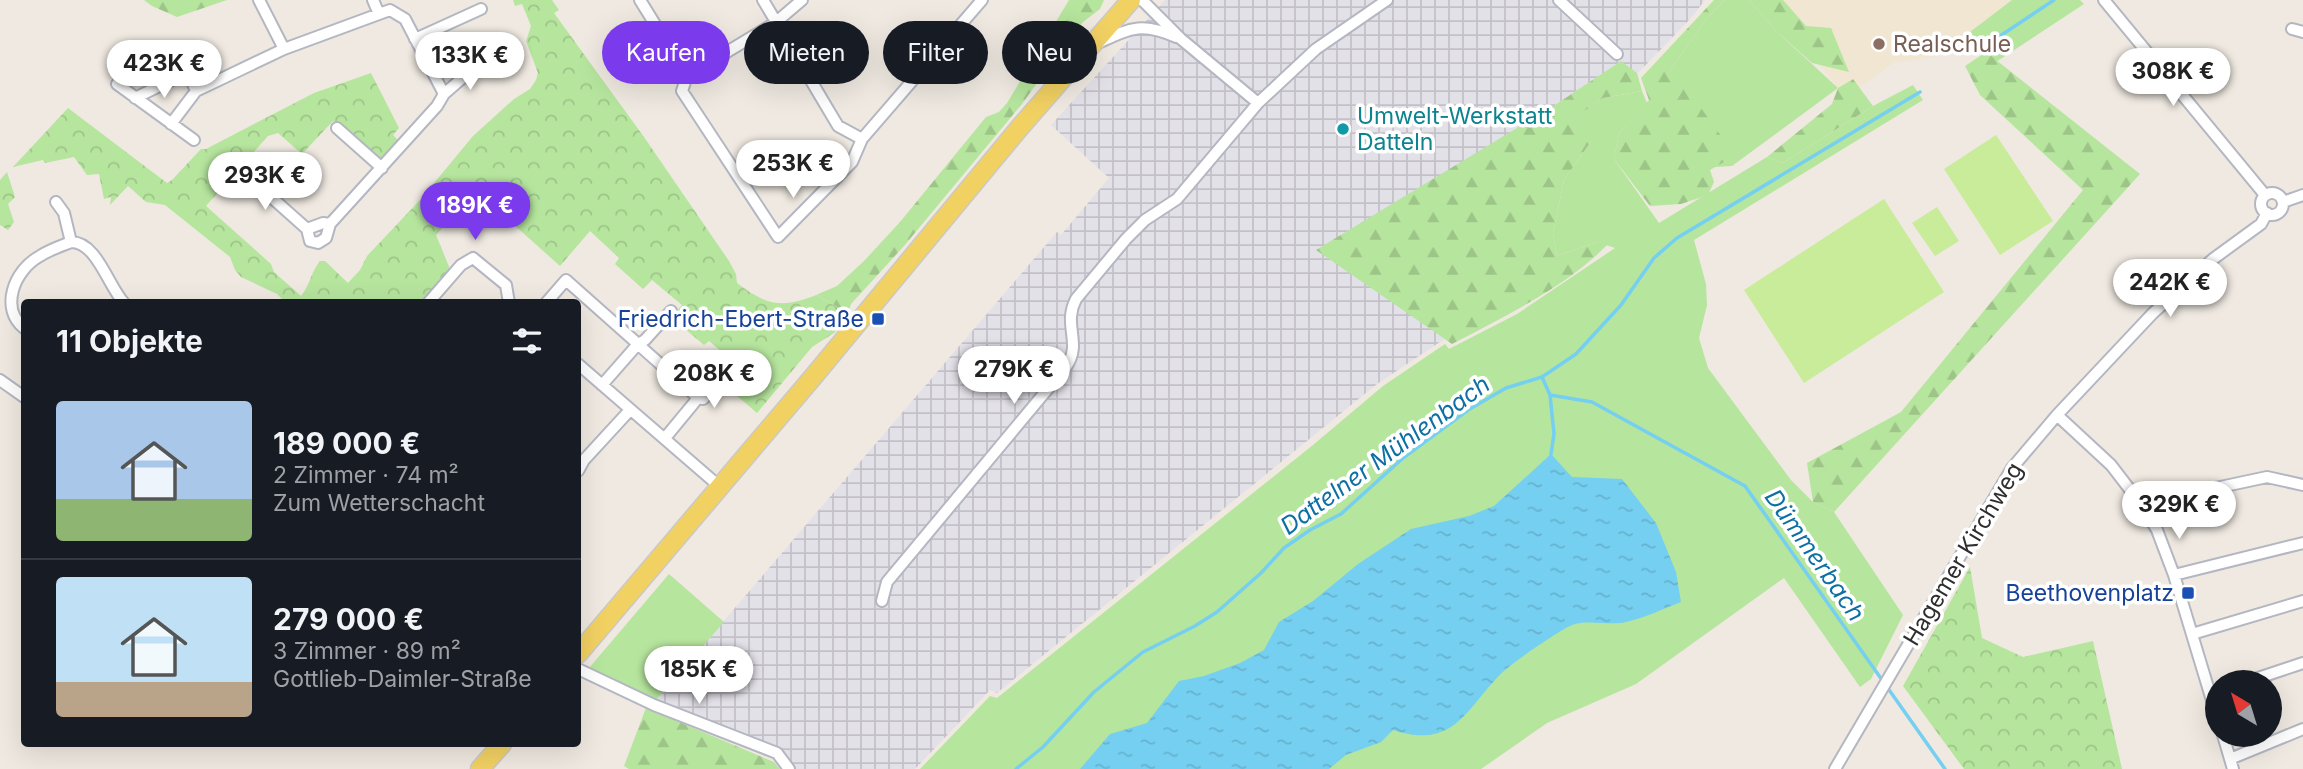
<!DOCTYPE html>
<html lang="de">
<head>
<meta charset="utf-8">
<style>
  body { margin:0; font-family:Inter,sans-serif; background:#242831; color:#f1f3f6; height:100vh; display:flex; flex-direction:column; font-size:26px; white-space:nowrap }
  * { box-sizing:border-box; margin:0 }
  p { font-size:23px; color:#9ea1a6 }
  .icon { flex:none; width:38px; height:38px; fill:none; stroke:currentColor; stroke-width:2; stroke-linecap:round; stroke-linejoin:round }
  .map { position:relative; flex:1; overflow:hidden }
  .side { position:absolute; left:21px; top:299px; width:560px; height:448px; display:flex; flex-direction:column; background:#171b24; border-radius:7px; box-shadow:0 7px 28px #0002 }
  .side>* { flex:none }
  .banner { position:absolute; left:602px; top:21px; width:665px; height:63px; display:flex; gap:14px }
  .needle { width:46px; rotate:322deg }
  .controls { position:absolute; left:2205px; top:670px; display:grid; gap:14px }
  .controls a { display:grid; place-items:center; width:77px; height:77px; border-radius:50%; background:#171b24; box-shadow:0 7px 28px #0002; font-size:35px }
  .price { position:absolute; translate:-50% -60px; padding:0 16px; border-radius:24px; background:#fff; color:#222; font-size:23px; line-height:46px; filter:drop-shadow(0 2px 4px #0008) }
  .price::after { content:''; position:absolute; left:50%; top:42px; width:21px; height:16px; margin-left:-10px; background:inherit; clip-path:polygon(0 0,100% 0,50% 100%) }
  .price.selected { background:#7c3aed; color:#fff }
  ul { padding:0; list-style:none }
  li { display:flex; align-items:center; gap:21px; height:175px; padding:0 35px }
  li+li { border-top:2px solid #363941 }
  li span { display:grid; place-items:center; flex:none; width:196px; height:140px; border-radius:7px; color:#555 }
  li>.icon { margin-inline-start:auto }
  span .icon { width:84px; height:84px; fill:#fffc; stroke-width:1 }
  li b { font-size:30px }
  h2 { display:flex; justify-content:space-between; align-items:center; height:84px; padding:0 35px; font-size:30px }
  .tag { padding:0 24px; border-radius:32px; background:#171b24; box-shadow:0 7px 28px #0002; font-size:24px; line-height:63px }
  .tag.selected { background:#7c3aed; color:#fff }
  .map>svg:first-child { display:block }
  .industrial { fill:url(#industrial-grid) }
  .education { fill:#f0e6d1 }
  .grass { fill:#b6e59e }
  .forest { fill:url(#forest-firs) }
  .park { fill:url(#park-crowns) }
  .pitch { fill:#c9ec9a }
  .water { fill:url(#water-ripples) }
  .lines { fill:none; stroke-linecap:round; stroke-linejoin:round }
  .stream { stroke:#75cff0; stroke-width:3.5 }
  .minor-casing { stroke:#b4b7c1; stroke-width:14 }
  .primary-casing { stroke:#c9c9c9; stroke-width:21 }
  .minor { stroke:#fff; stroke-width:10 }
  .primary { stroke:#f2d163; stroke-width:18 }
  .education-dot { fill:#8d6e63; stroke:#fff; stroke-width:2.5 }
  .culture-dot { fill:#0f9aa8; stroke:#fff; stroke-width:2.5 }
  .transit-dot { fill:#1a4fb4; stroke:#fff; stroke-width:2.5 }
  .labels { text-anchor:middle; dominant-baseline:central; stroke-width:7; stroke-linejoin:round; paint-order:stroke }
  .education-label { font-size:23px; fill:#785e54; stroke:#fff; text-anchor:start }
  .culture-label { font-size:23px; fill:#0d838f; stroke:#fff; text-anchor:start }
  .transit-label { font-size:23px; fill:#164399; stroke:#fff; text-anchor:end }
  .street-label { font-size:23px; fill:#2e2e2e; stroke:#fff }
  .water-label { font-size:24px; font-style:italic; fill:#0d6fa3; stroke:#fff }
</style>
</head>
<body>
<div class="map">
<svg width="2303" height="769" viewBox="0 0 2303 769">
  <defs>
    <pattern id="industrial-grid" width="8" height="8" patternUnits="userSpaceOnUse" patternTransform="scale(1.75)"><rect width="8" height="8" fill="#e3e1e8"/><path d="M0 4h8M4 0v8" fill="none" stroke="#c3c1c7"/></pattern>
    <pattern id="forest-firs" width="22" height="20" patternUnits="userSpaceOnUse" patternTransform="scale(1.75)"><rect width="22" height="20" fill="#b6e59e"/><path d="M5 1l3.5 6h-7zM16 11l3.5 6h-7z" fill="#9dc588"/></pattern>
    <pattern id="park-crowns" width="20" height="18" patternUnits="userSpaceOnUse" patternTransform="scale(1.75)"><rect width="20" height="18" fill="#b6e59e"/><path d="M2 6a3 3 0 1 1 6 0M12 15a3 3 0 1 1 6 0" fill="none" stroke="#9dc588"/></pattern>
    <pattern id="water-ripples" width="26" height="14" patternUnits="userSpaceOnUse" patternTransform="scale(1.75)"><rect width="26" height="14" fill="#75cff0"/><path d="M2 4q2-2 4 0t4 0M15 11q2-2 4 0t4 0" fill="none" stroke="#66b2ce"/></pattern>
  </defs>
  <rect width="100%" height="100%" fill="#efe9e1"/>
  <!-- industrial -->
  <path class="industrial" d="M1165,0H1705L1691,18L1639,72L1637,73L1620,62L1555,105L1446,338L1377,384L997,693L990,690L915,769H792L781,748L656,700L1057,232L1061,235L1109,178L1051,125Z"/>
  <!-- education -->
  <path class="education" d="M1769,0H2012L1940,56L1893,63L1846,98Z"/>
  <!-- grass -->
  <path class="grass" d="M1725,0H1749L1775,30L1838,88L1732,166L1715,167L1726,161L1670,70L1709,16Z
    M2012,0H2080L2084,4L1996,62L1986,52L1970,32Z
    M1913,85L1923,100L1694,240L1706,284L1707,305L1699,338L1708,368L1791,480L1813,502L1834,512L1903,615L1871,679L1860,687L1784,578L1636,684L1547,723L1481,769H920L990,696L997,698L1313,445L1383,386L1445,344L1449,349L1517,314L1615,248L1597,242L1557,256L1553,233L1564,180L1590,143L1566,123L1603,98L1642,91L1647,103L1619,133L1614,159L1659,223L1767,157L1783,163L1873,106Z
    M669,574L724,622L656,700L589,668Z"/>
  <!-- forest -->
  <path class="forest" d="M144,0H227L177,17L152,6Z
    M1069,0H1104L1100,9L1083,22L1066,43L1022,104L904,246L851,304L848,313L816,295L837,286L864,261L900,222L986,117L999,112L1007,103Z
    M1714,0H1725L1709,16L1670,70L1701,108L1729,147L1726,161L1710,170L1714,182L1708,195L1681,204L1650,206L1614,159L1619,133L1649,100L1641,78Z
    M1749,0H1783L1806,26L1831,28L1849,72L1812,63L1775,30Z
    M1986,52L2140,174L1834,512L1813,502L1807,463L1901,412L2083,190L1980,95L1965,66Z
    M1621,61L1637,73L1642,91L1603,98L1567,123L1590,143L1564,180L1553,233L1557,256L1597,242L1609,243C1568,286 1505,316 1452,344L1316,250L1555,105Z
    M1853,79L1873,106L1783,163L1767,157L1832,104L1838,88Z
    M646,708L774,762L780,769H629L624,766Z"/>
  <!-- park -->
  <path class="park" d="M513,0H552L559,10L554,13L644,137L729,261L736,274L737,283C766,305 782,309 816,295L851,315L834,333L812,347L757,413L716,378L731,360L709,341L704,345L671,317L682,305L652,280L643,289L615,264L619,258L590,231L560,266L476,191L436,235L450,269L420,303H286L277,294L241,277L235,270L230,257L165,205L146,202L128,186L110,205L111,197L104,199L99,174L87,175L74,157L45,163L43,160L13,167L68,108L167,183L172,180L201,149H206L314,93L371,73L399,128L393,135L399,141L383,157H377L333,121L302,154L278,133L268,136L206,206L271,264L274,272L301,296C310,285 311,272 320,261H325L348,283L360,270L367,256L420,200L473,136L514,99L530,89L536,80L538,73L526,41L531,26L522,4L515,6Z
    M7,172L15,197L8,204L14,222L8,230L0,225V180Z
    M1970,567L1982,638L2023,657L2093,641L2122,769H1964L1903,686Z"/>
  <!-- pitch -->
  <path class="pitch" d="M1996,135L2053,221L2000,255L1944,169Z
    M1884,199L1944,292L1804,383L1744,290Z
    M1937,207L1959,241L1935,256L1912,223Z"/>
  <!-- water -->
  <path class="water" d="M1551,454L1572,477L1622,479L1656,523L1676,572L1681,602C1663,609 1644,618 1626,622C1609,626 1588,619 1572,625C1560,630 1515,661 1505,670C1466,706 1457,751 1393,730L1381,742L1346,755L1329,769H1080L1110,734L1147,723L1179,681L1204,676L1240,663L1264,650L1279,622L1313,601L1358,564L1411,529L1469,516L1494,506Z"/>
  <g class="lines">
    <!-- stream -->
    <path class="stream" d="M1979,50L2054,0
      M1542,377L1550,395L1592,402L1745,486L1945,769
      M1550,395L1554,434L1551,454
      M1016,769L1043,747L1094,692L1143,652L1195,626L1217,612L1261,573L1284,548L1310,530L1341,514L1403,458L1468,410L1506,388L1542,377L1576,354L1621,305L1654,258L1677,238L1920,92"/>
    <!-- minor casing -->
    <g class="minor-casing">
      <path id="minor" d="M259,0L284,49
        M640,0L687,76L682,91L778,237L852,162L862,139L982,0
        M763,0L838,126L862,139
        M1142,0L1181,39L1258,103
        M1559,0L1617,54
        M2104,0L2265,195
        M2292,29L2303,32
        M415,39L481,9
        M1098,43C1131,28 1141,22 1176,37
        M181,53L188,72
        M687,76L775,23L802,0
        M117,84L194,140
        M444,94L475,67L485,66
        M135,98L188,72L196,91
        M171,124L196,91L284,49L379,14
        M337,128L382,168
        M243,172L307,229
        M2261 204a11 11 0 1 1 22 0a11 11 0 1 1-22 0Z
        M56,202L64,213L71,242
        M2283,202L2303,195
        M330,224L323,223L307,229L310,241L318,243L326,238L330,224L437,106L444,94L405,19L390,10L379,14L373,0
        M428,303L461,265L473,258L506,285L509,303
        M546,303L566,280L638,344L645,340L671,311
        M24,328C0,309 13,271 40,256C49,250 61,246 71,242C97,242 108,286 124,303
        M578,364L719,486
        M0,380L24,397
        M602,385L638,344C658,363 679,379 698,398L665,438
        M698,398L703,399L717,384
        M2057,415L2111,465L2141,504L2157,530L2174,575L2217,717
        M578,471L584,460L630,410
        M2141,504L2267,477L2303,485
        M2174,575L2303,543
        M882,601L887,582L1066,367C1083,342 1062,326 1076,299L1126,239L1145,220L1177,199L1258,103L1316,49L1387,0
        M2192,634L2303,601
        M578,669L654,705L777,753L789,769
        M2246,682L2303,663
        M2223,735L2233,769
        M2230,759L2303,729
        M1835,769L2012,468L2057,415L2153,313L2213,259L2261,224L2267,213"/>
    </g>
    <!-- primary casing -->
    <g class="primary-casing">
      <path id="primary" d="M578,654L813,377L1021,126L1131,0
        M480,769L502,744"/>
    </g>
    <!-- minor -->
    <use href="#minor" class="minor"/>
    <!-- primary -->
    <use href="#primary" class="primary"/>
  </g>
  <!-- markers -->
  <circle class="education-dot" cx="1879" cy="44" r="7"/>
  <circle class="culture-dot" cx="1343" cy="129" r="7"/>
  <g class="transit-dot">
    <rect x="871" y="312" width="14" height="14" rx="3.5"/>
    <rect x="2181" y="586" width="14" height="14" rx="3.5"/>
  </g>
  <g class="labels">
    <!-- education labels -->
    <g class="education-label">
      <text x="1893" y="44">Realschule</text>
    </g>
    <!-- culture labels -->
    <g class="culture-label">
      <text x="1357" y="116">Umwelt-Werkstatt<tspan x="1357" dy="26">Datteln</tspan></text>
    </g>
    <!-- transit labels -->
    <g class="transit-label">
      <text x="864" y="319">Friedrich-Ebert-Straße</text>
      <text x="2174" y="593">Beethovenplatz</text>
    </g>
    <!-- street labels -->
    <g class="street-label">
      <text transform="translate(1963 554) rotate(-59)">Hagemer Kirchweg</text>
    </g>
    <!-- water labels -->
    <g class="water-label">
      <text transform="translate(1385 455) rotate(-36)">Dattelner Mühlenbach</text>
      <text transform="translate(1815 555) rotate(55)">Dümmerbach</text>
    </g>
  </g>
</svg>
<div class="controls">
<a><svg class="needle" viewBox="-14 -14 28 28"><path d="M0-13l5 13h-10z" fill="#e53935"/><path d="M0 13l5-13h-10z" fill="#9ea1a6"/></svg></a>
</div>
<b class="price" style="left:470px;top:92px">133K €</b>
<b class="price" style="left:164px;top:100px">423K €</b>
<b class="price" style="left:2173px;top:108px">308K €</b>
<b class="price" style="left:793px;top:200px">253K €</b>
<b class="price" style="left:265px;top:212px">293K €</b>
<b class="price selected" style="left:475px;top:242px">189K €</b>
<b class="price" style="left:2170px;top:319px">242K €</b>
<b class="price" style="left:1014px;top:406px">279K €</b>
<b class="price" style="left:714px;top:410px">208K €</b>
<b class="price" style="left:2179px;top:541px">329K €</b>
<b class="price" style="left:699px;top:706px">185K €</b>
<div class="banner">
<a class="tag selected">Kaufen</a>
<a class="tag">Mieten</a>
<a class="tag">Filter</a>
<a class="tag">Neu</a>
</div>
<section class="side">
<h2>11 Objekte<svg class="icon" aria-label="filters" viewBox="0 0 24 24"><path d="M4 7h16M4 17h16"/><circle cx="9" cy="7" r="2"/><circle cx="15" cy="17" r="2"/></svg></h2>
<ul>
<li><span style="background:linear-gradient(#a9c7e8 70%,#8fb573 0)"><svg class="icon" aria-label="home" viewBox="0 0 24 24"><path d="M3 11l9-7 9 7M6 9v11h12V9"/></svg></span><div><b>189 000 €</b><p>2 Zimmer · 74 m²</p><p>Zum Wetterschacht</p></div></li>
<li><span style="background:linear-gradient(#bfe0f5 75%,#b9a48a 0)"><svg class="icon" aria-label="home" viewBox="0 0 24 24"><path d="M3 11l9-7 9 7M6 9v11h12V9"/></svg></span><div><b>279 000 €</b><p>3 Zimmer · 89 m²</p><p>Gottlieb-Daimler-Straße</p></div></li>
</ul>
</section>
</div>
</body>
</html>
